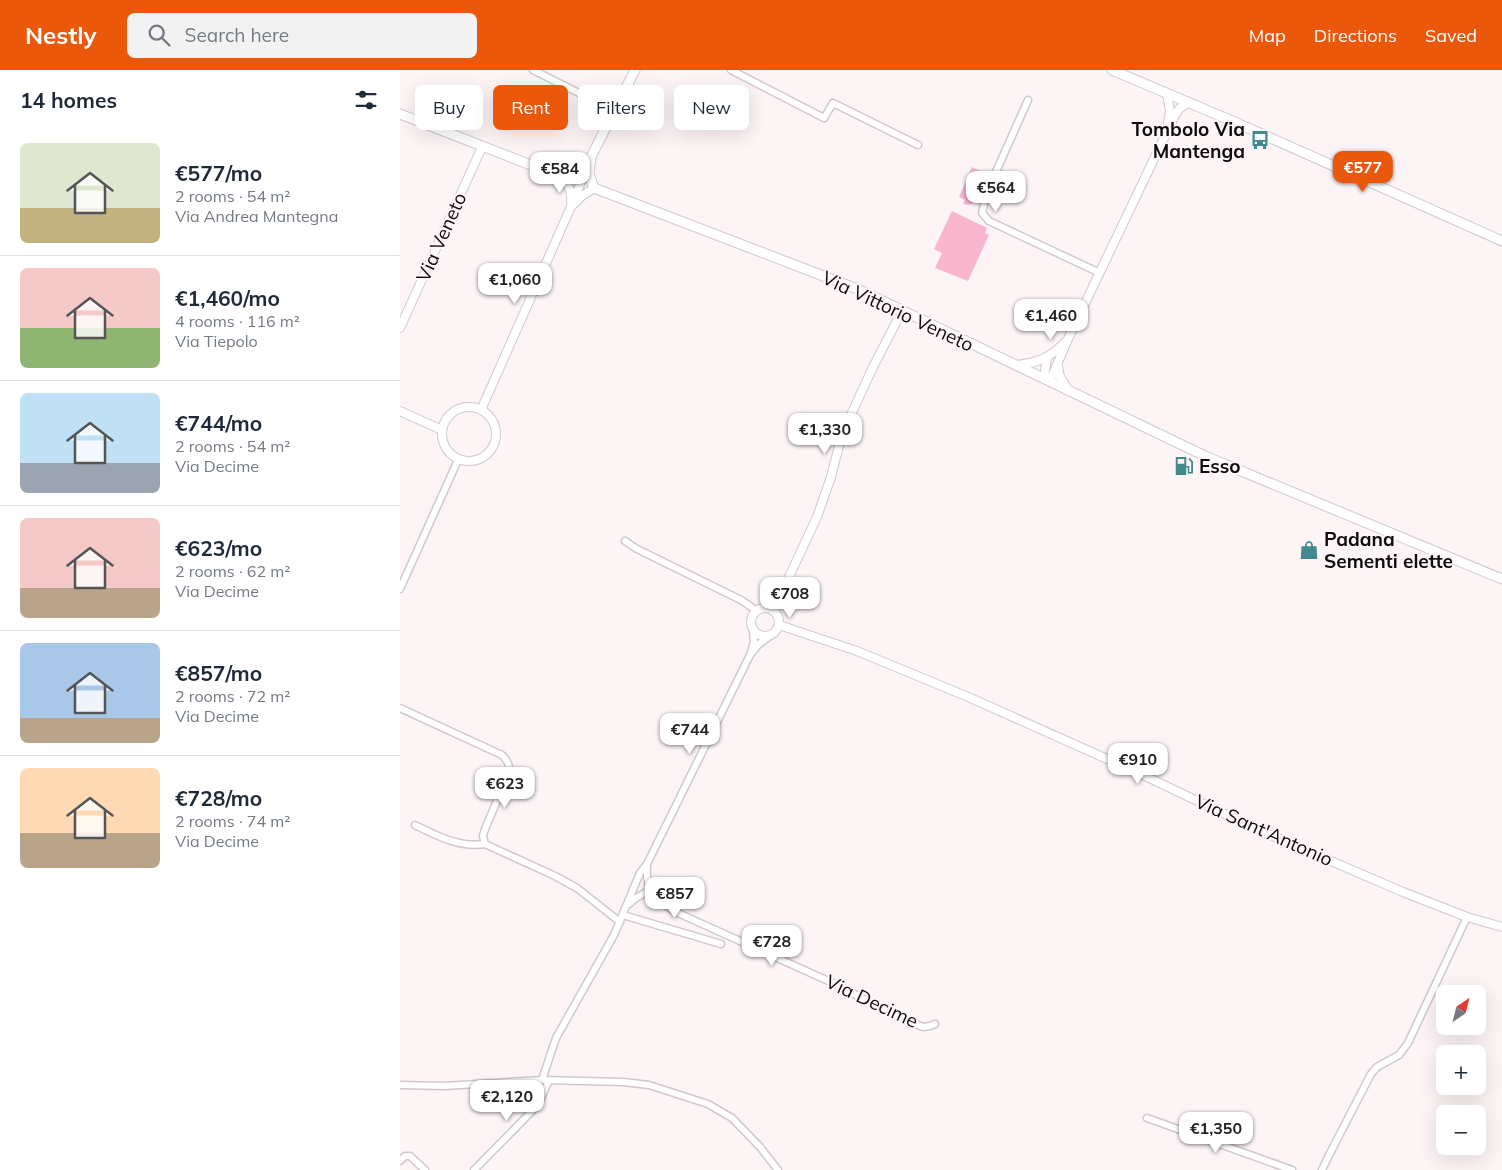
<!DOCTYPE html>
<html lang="en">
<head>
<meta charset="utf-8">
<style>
  body { margin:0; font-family:Mulish,sans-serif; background:#f2f2f3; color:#1f2937; height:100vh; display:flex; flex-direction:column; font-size:19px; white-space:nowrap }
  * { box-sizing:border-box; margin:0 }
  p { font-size:16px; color:#747a83 }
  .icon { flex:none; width:28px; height:28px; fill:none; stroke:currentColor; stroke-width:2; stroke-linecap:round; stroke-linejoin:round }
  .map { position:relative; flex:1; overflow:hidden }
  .drawer { display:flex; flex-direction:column; background:#fff; width:400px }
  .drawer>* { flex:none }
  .guide { position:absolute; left:15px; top:15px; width:475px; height:45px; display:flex; gap:10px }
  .needle { width:32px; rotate:35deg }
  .controls { position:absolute; left:1036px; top:915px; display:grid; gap:10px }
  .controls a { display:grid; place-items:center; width:50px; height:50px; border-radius:8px; background:#fff; box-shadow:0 5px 20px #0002; font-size:25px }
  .price { position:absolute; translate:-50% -42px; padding:0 11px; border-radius:10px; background:#fff; color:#222; font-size:16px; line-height:32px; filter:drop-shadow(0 1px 2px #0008) }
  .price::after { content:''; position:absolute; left:50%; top:30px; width:15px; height:11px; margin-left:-8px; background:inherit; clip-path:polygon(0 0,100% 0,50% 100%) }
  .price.active { background:#ea580c; color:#fff }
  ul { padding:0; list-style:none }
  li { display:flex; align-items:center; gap:15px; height:125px; padding:0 20px }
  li+li { border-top:1px solid #e0e1e3 }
  li span { display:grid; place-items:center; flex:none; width:140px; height:100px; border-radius:8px; color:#555 }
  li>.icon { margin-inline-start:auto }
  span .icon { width:60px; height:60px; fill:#fffc; stroke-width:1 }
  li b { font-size:21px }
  h2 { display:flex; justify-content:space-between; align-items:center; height:60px; padding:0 20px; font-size:21px }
  .chip { padding:0 18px; border-radius:8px; background:#fff; box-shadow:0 5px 20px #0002; font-size:18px; line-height:45px }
  .chip.active { background:#ea580c; color:#fff }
  header { display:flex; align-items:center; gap:30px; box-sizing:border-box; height:70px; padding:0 25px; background:#ea580c; color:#fff }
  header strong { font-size:24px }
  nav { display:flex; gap:28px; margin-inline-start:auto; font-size:18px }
  .search { width:350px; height:45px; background:#f2f2f3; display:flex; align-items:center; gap:12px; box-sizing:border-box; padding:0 18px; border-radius:8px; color:#747a83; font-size:19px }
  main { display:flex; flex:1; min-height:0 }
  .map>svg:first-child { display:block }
  .green { fill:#f8b7cd }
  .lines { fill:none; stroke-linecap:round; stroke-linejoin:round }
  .minor-casing { stroke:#d1c8cb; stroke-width:9 }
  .tertiary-casing { stroke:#d1c8cb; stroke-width:10 }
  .secondary-casing { stroke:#d1c8cb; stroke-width:11 }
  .minor { stroke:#fff; stroke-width:6 }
  .tertiary { stroke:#fff; stroke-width:8 }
  .secondary { stroke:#fff; stroke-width:9 }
  .labels { text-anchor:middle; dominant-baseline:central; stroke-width:4.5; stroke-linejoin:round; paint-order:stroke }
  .poi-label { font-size:19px; font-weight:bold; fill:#0e0b0c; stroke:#fdf4f6; text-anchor:start }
  .street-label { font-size:19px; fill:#0e0b0c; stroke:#fdf4f6 }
</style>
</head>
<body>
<header>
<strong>Nestly</strong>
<div class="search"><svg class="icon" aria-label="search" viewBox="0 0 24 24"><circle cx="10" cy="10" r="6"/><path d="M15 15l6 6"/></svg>Search here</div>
<nav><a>Map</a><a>Directions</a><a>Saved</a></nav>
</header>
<main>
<section class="drawer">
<h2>14 homes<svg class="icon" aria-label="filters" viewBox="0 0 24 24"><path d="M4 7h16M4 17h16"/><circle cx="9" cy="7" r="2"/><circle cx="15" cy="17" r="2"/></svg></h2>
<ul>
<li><span style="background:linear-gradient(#dfe7d0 65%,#c2b280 0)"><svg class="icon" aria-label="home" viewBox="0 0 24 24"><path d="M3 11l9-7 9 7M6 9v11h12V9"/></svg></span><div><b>€577/mo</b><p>2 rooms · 54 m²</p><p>Via Andrea Mantegna</p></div></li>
<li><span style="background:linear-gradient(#f6c9c9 60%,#8fb573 0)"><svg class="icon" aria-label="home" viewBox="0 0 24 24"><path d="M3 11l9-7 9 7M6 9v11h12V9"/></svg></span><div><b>€1,460/mo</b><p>4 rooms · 116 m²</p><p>Via Tiepolo</p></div></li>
<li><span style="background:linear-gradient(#bfe0f5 70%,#9aa5b1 0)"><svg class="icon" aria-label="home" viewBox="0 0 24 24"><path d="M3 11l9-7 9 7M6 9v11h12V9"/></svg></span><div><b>€744/mo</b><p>2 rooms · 54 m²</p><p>Via Decime</p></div></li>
<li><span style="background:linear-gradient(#f6c9c9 70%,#b9a48a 0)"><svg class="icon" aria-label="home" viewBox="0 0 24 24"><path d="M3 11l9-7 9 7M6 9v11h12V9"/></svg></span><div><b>€623/mo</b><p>2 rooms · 62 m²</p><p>Via Decime</p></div></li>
<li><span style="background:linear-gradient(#a9c7e8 75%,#b9a48a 0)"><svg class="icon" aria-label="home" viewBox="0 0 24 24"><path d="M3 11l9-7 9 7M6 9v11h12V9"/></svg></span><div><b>€857/mo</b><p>2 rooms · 72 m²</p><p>Via Decime</p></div></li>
<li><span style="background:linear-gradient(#ffd9b3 65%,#b9a48a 0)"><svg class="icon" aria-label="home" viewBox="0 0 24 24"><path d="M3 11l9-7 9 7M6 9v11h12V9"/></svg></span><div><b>€728/mo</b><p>2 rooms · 74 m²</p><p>Via Decime</p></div></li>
</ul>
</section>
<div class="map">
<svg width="1102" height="1100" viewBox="0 0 1102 1100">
  <rect width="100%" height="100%" fill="#fdf4f6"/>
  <!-- green -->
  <path class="green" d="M572,97L588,105C583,116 579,139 563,134L565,130L559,127Z
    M552,141L587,158L585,163L589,165L568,211L535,198L542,183L534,179Z"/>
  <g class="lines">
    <!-- minor casing -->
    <g class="minor-casing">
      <path id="minor" d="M133,0L215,41
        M331,0L424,48L433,33L518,75
        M628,30L595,104L585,130L582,143L589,151L700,203
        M225,471L237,479L341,530L357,541
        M0,519L58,390
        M351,582L354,572L353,560
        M0,638L102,685C109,692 110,696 108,705L85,759L83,766L85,774L155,806L177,818L220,852
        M15,755C37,766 60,778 85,774
        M247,794C245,823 255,830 278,843L435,914L490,943L523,957L530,956L535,954
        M229,834L236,828L250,820
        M223,845L321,874
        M142,1010L156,968L214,865L240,803L247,794L350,585L359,574L370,566
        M0,1015L44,1016L142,1010L223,1012L249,1015L308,1034L332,1048L360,1077L378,1100
        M747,1048L892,1100
        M0,1091L5,1086H10L25,1100
        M74,1100L138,1035L149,1010
        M922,1100L928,1087L971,1004L977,997L999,985L1008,973L1067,847"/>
    </g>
    <!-- tertiary casing -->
    <g class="tertiary-casing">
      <path id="tertiary" d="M767,24L770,41L768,53
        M159,106C168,113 172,120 171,132
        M173,135L182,126L194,118
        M0,258L82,77
        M616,295C638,293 650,288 665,272
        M658,296L660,307L669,321
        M644,308L647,288
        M650,311L668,269L774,47L779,39L787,33
        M42 364a27 27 0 1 1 54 0a27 27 0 1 1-54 0Z
        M81,340L170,139L189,92
        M0,341L42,360
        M351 552a14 14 0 1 1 28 0a14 14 0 1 1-28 0Z
        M373,541L417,447L431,407L442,364L473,297L502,241
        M379,555L457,581L566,626L743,705L852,757L1003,822L1067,847L1102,857"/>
    </g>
    <!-- secondary casing -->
    <g class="secondary-casing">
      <path id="secondary" d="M235,0L191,87L189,104L194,118L460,220L805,386L1102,509
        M712,0L837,53L1102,171
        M0,44L159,106L181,94L191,87"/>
    </g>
    <!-- minor -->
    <use href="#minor" class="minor"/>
    <!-- tertiary -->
    <use href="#tertiary" class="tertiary"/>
    <!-- secondary -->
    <use href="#secondary" class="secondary"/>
  </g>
  <!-- icons -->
  <defs>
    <g id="bus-bare" transform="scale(1.5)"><path d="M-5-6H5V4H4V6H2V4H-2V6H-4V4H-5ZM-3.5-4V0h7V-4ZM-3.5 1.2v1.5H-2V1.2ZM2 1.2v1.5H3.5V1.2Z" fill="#428a8e" stroke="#fdf4f6" stroke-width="2.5" paint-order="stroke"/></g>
    <g id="fuel-bare" transform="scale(1.5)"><path d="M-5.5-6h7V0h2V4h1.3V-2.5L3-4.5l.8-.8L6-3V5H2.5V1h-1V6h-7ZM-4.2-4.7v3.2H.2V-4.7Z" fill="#428a8e" stroke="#fdf4f6" stroke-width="2.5" paint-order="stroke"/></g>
    <g id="shop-bare" transform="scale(1.5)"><path d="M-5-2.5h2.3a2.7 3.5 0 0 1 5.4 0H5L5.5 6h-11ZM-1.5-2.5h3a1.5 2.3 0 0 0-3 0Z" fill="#428a8e" stroke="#fdf4f6" stroke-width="2.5" paint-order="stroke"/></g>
  </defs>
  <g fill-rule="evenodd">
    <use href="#bus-bare" x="860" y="70"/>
    <use href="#fuel-bare" x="784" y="396"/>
    <use href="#shop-bare" x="909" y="480"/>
  </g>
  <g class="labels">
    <!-- poi labels -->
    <g class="poi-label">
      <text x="845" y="59" text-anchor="end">Tombolo Via<tspan x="845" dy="22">Mantenga</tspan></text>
      <text x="799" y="396">Esso</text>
      <text x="924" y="469">Padana<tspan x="924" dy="22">Sementi elette</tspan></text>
    </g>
    <!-- street labels -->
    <g class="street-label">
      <text transform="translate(41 167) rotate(-66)">Via Veneto</text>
      <text transform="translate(498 241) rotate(25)">Via Vittorio Veneto</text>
      <text transform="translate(864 760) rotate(24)">Via Sant'Antonio</text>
      <text transform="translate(472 931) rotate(25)">Via Decime</text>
    </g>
  </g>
</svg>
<div class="controls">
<a><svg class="needle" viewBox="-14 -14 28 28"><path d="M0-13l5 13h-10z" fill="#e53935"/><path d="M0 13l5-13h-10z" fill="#747a83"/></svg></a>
<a>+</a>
<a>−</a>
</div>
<b class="price active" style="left:963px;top:123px">€577</b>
<b class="price" style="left:160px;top:124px">€584</b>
<b class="price" style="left:596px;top:143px">€564</b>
<b class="price" style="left:115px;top:235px">€1,060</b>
<b class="price" style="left:651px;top:271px">€1,460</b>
<b class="price" style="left:425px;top:385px">€1,330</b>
<b class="price" style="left:390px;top:549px">€708</b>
<b class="price" style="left:290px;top:685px">€744</b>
<b class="price" style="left:738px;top:715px">€910</b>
<b class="price" style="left:105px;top:739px">€623</b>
<b class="price" style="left:275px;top:849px">€857</b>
<b class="price" style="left:372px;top:897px">€728</b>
<b class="price" style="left:107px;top:1052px">€2,120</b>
<b class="price" style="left:816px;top:1084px">€1,350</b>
<div class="guide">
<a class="chip">Buy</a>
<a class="chip active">Rent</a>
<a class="chip">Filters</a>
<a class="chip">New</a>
</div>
</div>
</main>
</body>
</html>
